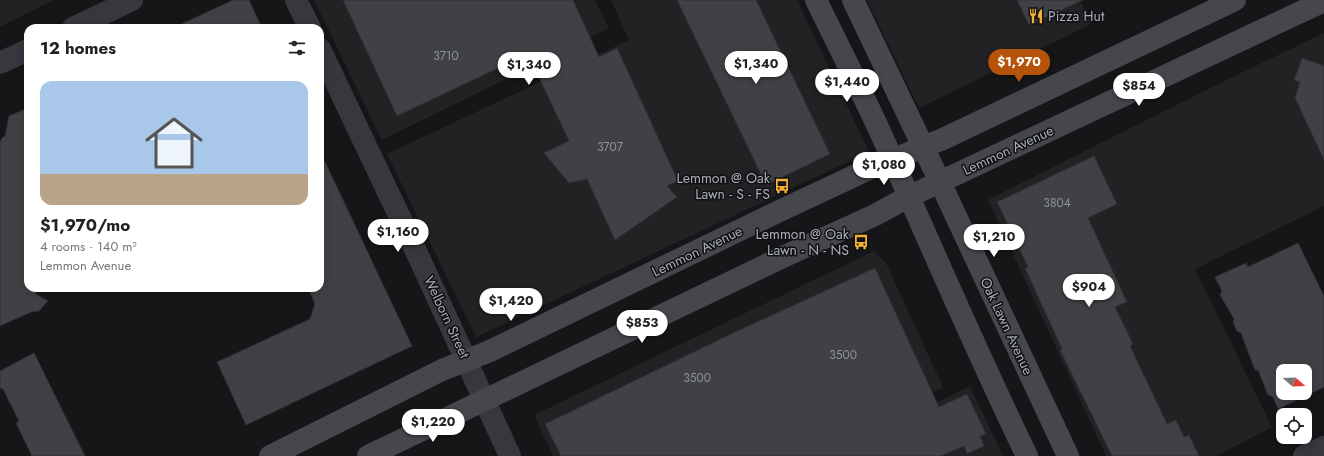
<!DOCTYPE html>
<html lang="en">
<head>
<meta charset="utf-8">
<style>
  body { margin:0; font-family:Jost,sans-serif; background:#f6f6f6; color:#222; height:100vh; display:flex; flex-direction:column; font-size:15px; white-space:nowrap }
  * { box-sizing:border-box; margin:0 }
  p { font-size:13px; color:#767676 }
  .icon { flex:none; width:22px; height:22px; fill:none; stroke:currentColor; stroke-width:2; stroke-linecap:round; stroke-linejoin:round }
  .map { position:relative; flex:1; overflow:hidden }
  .details { position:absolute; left:24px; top:24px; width:300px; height:268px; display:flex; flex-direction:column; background:#fff; border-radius:12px; box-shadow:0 2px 10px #0003 }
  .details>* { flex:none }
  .needle { width:26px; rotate:109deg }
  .controls { position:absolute; left:1276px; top:364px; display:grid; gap:8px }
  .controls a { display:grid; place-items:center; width:36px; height:36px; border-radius:8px; background:#fff; box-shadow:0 2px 10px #0003; font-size:20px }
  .price { position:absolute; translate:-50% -34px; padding:0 9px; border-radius:14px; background:#fff; color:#222; font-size:13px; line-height:26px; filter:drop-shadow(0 1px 2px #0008) }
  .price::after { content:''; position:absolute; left:50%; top:24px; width:12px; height:9px; margin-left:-6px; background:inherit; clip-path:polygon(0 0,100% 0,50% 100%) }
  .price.selected { background:#b45309; color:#fff }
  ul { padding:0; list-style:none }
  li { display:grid; align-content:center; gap:8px; height:212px; padding:0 16px }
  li+li { border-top:1px solid #e0e0e0 }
  li span { display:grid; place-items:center; height:124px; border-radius:12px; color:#555 }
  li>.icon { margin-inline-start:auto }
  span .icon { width:72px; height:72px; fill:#fffc; stroke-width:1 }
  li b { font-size:17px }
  h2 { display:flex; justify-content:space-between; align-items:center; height:48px; padding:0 16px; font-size:17px }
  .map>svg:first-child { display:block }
  .built { fill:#222225 }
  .building { fill:#404145; stroke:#303034; fill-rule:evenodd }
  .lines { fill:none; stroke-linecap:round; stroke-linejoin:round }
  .street { stroke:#37383d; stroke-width:22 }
  .secondary { stroke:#45474d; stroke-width:22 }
  .labels { text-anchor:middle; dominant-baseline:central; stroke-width:3; stroke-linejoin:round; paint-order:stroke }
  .number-label { font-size:12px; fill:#8e929b }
  .poi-label { font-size:14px; fill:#a8adb8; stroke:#111113; text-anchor:end }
  .street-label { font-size:14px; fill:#a8adb8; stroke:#111113 }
</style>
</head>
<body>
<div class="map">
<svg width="1324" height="456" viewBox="0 0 1324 456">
  <rect width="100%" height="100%" fill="#161618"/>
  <!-- built -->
  <path class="built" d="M0,0H54L0,27Z
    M314,0H595L609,28L382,140Z
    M611,0H797L869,152L476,337L387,154L629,40Z
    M867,0H1080L1091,24L919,108Z
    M1324,33V206L1195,269L1272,427L1216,456H1106L988,200L1210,88Z
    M874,251L886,263L943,387L800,456H553L534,415Z
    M970,386L1003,456H829Z"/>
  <!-- building -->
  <path class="building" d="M233,0H249L262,28H173Z
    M343,0H573L599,57L617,48L678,181L667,186L677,197L615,240L587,179L569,183L544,153L569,141L528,54L397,116Z
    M677,0H756L830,154L766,185Z
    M1017,0H1083L1029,25Z
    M1302,58L1324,66V160L1295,98L1300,82L1294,80Z
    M28,108V288H34L36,294L48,301L39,311L31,312L0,326V142L2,138L5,136L9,116Z
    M320,151L412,346L246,425L217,362L310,319L315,304L308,288H320Z
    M1094,156L1117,204L1088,218L1127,302L1115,307L1133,344L1130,346L1167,424L1176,420L1184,437L1189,435L1199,456H1112L1060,350L1062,349L1025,268L1028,267L997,202Z
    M1298,243L1324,296V387L1278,409L1273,397L1268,395L1258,370H1255L1241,333L1237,331L1233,322L1234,319L1220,295L1222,291L1215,277L1246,263L1248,267ZM1283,371H1305V393H1283Z
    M875,268L939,407L967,394L986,434L980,436L984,446L967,454L964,446L941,456H561L545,424L733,333Z
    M34,353L85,456H32L16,423L19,421L3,389L0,388V371Z"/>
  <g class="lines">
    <!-- street -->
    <path class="street" d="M296,0L310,28
      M73,28L132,0
      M320,49L415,249L510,456
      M0,63L28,50
      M1304,456L1324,447"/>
    <!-- secondary -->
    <path class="secondary" d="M816,0C838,45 861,90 882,136C930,243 976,351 1027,456
      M853,0L940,182L1068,456
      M270,456L442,370L490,351L771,215L869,169L943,139L1235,0
      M368,456L785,256L875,215L908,197L959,173L1324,1"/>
  </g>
  <!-- icons -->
  <defs>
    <g id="restaurant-bare" transform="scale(1.2)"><path d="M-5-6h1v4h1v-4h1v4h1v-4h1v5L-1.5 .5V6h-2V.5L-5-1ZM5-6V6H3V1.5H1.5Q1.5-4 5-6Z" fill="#f2b134" stroke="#111113" stroke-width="2.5" paint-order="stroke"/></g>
    <g id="bus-bare" transform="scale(1.2)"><path d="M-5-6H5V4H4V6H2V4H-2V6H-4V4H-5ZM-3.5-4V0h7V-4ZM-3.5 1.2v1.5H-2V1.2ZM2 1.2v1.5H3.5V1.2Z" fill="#f2b134" stroke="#111113" stroke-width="2.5" paint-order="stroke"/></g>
  </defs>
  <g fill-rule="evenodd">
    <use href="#restaurant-bare" x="1036" y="16"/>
    <use href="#bus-bare" x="782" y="186"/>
    <use href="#bus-bare" x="861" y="242"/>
  </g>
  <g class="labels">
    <!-- number labels -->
    <g class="number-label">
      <text x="446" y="56">3710</text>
      <text x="610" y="147">3707</text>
      <text x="1057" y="203">3804</text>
      <text x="843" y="355">3500</text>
      <text x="697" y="378">3500</text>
    </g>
    <!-- poi labels -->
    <g class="poi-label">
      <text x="1048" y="16" text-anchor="start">Pizza Hut</text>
      <text x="770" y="178">Lemmon @ Oak<tspan x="770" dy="16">Lawn - S - FS</tspan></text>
      <text x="849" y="234">Lemmon @ Oak<tspan x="849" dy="16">Lawn - N - NS</tspan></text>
    </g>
    <!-- street labels -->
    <g class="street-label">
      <text transform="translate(1008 150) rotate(-25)">Lemmon Avenue</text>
      <text transform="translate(697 251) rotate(-26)">Lemmon Avenue</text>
      <text transform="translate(447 317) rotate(65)">Welborn Street</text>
      <text transform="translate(1007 326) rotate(65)">Oak Lawn Avenue</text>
    </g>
  </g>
</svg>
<div class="controls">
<a><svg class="needle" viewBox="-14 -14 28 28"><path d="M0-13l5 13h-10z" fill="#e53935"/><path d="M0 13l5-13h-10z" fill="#767676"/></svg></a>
<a><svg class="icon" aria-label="locate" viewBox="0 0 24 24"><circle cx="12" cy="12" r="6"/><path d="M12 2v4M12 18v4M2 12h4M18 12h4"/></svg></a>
</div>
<b class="price selected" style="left:1019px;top:83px">$1,970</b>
<b class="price" style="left:756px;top:85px">$1,340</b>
<b class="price" style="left:529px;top:86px">$1,340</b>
<b class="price" style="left:847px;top:103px">$1,440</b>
<b class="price" style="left:1139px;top:107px">$854</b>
<b class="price" style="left:884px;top:186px">$1,080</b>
<b class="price" style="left:398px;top:253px">$1,160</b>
<b class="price" style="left:994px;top:258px">$1,210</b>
<b class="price" style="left:1089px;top:308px">$904</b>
<b class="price" style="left:511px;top:322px">$1,420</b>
<b class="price" style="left:642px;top:344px">$853</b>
<b class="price" style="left:433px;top:443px">$1,220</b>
<section class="details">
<h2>12 homes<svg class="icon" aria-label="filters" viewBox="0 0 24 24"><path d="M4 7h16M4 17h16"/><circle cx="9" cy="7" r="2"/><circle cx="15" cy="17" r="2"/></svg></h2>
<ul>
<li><span style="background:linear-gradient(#a9c7e8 75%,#b9a48a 0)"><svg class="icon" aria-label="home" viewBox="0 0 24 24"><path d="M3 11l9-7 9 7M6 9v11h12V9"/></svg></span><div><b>$1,970/mo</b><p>4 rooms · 140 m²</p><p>Lemmon Avenue</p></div></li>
</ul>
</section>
</div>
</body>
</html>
